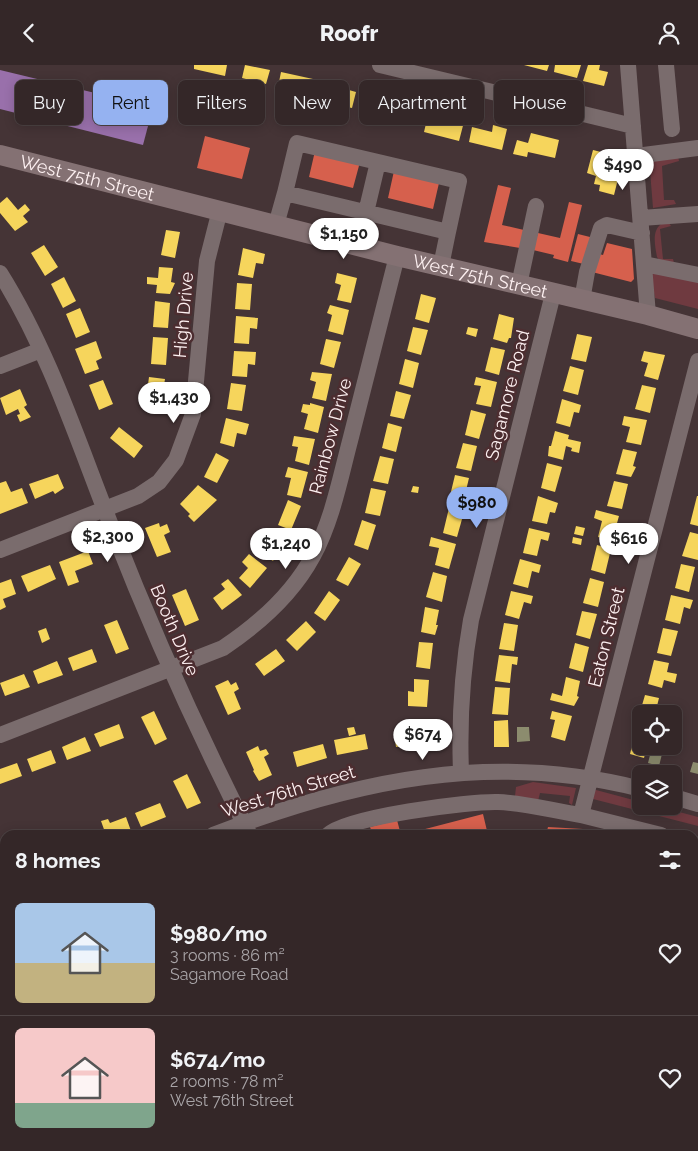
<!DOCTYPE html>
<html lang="en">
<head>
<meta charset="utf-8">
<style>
  body { margin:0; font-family:Raleway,sans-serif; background:#3f3334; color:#f1f3f6; height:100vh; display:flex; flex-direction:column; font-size:19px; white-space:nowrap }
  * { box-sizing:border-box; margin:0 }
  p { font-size:16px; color:#a9a5a8 }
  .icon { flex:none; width:28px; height:28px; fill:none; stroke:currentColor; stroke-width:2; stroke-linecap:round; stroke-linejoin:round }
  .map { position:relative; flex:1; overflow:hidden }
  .drawer { position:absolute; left:0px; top:765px; width:699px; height:321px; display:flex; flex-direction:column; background:#342728; border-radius:15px 15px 0 0; box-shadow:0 2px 12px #0003,0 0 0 1px #4e4445 }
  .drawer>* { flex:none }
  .top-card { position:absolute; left:15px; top:15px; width:669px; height:45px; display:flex; gap:10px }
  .tools { position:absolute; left:632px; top:640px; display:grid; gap:10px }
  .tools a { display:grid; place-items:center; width:50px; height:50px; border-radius:8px; background:#342728; box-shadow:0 2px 12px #0003,0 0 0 1px #4e4445; font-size:25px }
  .price { position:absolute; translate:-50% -42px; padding:0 11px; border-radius:18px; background:#fff; color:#222; font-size:16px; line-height:32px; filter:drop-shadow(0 1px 2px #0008) }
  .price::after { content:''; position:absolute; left:50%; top:30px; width:15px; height:11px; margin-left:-8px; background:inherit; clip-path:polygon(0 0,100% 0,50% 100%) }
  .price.selected { background:#95b2f1; color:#111 }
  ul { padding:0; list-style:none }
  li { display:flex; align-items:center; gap:15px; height:125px; padding:0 15px }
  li+li { border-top:1px solid #4e4445 }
  li span { display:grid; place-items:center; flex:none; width:140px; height:100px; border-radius:8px; color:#555 }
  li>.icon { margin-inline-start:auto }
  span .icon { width:60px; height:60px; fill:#fffc; stroke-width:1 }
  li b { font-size:21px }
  h2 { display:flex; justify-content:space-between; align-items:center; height:60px; padding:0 15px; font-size:21px }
  .chip { padding:0 18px; border-radius:8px; background:#342728; box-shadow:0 2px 12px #0003,0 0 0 1px #4e4445; font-size:18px; line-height:45px }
  .chip.selected { background:#95b2f1; color:#111 }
  header { display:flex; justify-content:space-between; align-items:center; height:65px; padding:0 15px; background:#342728; font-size:22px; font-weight:800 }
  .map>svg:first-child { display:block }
  .green { fill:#6f3a40 }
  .homes { fill:#f6d55c }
  .shops { fill:#d6604d }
  .offices { fill:#9970ab }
  .industry { fill:#8c8c6e }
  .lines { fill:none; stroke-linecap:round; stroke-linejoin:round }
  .minor { stroke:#7a6c6d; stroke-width:16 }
  .major { stroke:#847173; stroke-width:20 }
  .labels { text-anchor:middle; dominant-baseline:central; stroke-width:5; stroke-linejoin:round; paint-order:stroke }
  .street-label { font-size:18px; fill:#fdf0f1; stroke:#4c2d30 }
</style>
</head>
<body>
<header><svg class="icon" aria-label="back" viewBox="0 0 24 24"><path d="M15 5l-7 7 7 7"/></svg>Roofr<svg class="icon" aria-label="person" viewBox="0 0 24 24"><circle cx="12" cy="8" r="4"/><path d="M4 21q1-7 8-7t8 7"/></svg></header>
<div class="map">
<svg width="698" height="1086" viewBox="0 0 698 1086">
  <rect width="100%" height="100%" fill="#453436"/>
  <!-- green -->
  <path class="green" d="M678,91L679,96L662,101L664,135H674L676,139L653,143L649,93Z
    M663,158H669L671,161L660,164L663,194H673L674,198L660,196L657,192C655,181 651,164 663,158Z
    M653,208L698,214V244L655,233L651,212Z
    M533,717L576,723L572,740L569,738L570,731L540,728L538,736L515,731L516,722Z
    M596,725L641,737V741H657L698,752V761L593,734V726Z
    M531,1081L558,1083L559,1081L571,1082L569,1086H530Z"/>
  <!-- homes -->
  <path class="homes" d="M194,0H227L225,11L194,4Z
    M245,0L270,5L266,19L242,13Z
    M524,0H549L547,6Z
    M555,0H581L577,13L554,7Z
    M588,0H600L599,5L608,7L604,21L583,16Z
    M281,7L313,14L309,35L303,33L304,27L298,26L295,39L280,35L283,23L278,22Z
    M324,18L356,27L352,43L320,36Z
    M363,28L390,34L387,49L360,43Z
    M398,36L424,43L420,57L407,54L406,60L397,58L399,52L394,50Z
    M450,49L465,53L459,76L424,67L428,50L449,55Z
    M493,60L507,64L502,85L469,77L472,62L492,67Z
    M531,68L559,75L555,93L528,87L527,92L513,89L517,75L528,78Z
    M593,85L605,88L603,94L609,95L605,111L618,114L614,130L599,126L600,120L594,119L596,111L587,108Z
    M7,132L18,145L25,139L30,145L23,151L28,157L15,166L0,148V138Z
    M166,165L180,167L175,193L161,190Z
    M44,180L58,202L45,211L31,188Z
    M243,183L265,189L263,199L256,198L253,213L238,210Z
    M159,202L173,203L171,217L175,218L170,229L156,228L157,220L147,219V212L158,213Z
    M337,208L357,213L351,238L337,235L341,220L335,218Z
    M64,212L76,236L63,243L51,219Z
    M237,218L252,219L250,245L235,244Z
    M421,229L436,233L429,258L415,254Z
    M155,236L170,238L168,263L153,262Z
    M330,240L349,245L343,270L328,266L332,250L327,248Z
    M80,243L90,267L76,273L66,249Z
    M499,249L514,253L511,273H509L507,278L493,274Z
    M236,251L258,253L257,264L250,263L249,279L234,278Z
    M413,262L428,265L421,290L407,286Z
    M468,262L478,264L476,272L466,269Z
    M577,269L592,272L586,297L571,294Z
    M153,272L168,273L166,300L151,299Z
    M326,274L341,277L334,303L320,299Z
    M96,276L102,293L96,296L99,304L85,309L75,284Z
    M491,282L505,285L499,310L485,306Z
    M234,286L256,287L255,300L248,299L247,312L232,311Z
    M644,286L665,290L658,315L644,311L648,298L641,296Z
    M405,294L419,298L413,323L399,319Z
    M570,301L584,305L578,330L563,326Z
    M312,307L332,309L326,336L312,333L316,317L310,315Z
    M149,312L165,314L160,345L145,342Z
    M476,312L497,317L491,342L476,339L481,321L474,320Z
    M103,315L113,339L99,345L89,320Z
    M231,318L246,320L242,346L227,344Z
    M642,320L656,323L650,348L635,344Z
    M20,324L27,340L24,342L31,352L20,357L17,350L20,349L18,344L6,350L0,333Z
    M396,326L411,330L404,354L390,351Z
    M562,334L581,340L579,348L574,347L570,362L556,358Z
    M310,338L324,342L318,368L304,364L308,349L301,347L303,339L310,340Z
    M471,345L486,349L479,374L465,370Z
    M624,351L647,355L641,380L626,377L630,362L622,360Z
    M226,353L249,359L246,370L237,368L234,382L220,378Z
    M388,358L402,362L396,387L382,383Z
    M119,362L143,381L134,393L110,373Z
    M555,366L569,370L568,374L581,377L579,388L571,386L572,383L566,381L563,395L548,391L549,381H551Z
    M294,371L315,374L309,400L295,396L298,382L292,381Z
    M463,378L477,381L471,406L456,403Z
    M623,384L637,387L633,401L636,402L631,412L616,409Z
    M216,388L229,395L217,418L204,412Z
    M380,391L394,394L388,419L373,416Z
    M547,398L562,402L555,427L541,423Z
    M288,402L308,407L301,433L287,430L291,413L285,412Z
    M58,409L64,423L55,429L53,426L35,434L29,419Z
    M455,410L469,413L463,438L449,435Z
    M6,416L11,427L22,423L28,438L0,449V418Z
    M614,416L628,419L622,444L607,441Z
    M198,420L217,435L194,457L188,451L190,449L180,439Z
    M413,421L419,422L418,428L411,427Z
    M371,423L386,426L380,451L365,448Z
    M538,431L558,438L555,448L550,447L547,459L532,456Z
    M697,431H698V461L690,459Z
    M288,435L301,441L291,465L278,460Z
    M449,443L464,447L457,472L443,468Z
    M596,445L619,451L612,476L598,472L602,456L594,453Z
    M362,455L376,460L368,485L354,480Z
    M159,458L160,462L167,459L170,467L164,470L171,487L157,492L145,463Z
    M576,461L585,463L583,471L574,469Z
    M529,463L550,468L548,476L541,474L537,491L523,488Z
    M275,466L287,474L273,496L260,488Z
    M690,467L698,469V495L682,491Z
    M431,472L456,479L449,504L435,500L439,483L429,481Z
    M573,472L582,474L581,480L572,478Z
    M597,480L611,484L605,509L591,505Z
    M88,486L93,499L75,506L79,517L68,521L59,497Z
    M249,489L267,503L250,523L239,513L248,503L242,497Z
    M349,492L361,499L348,521L336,515Z
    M520,494L541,500L539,508L532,506L528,523L513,519Z
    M681,499L695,502L689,527L675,523Z
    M50,500L56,514L28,527L21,511Z
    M433,507L447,511L442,537L426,532Z
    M590,513L604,517L598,542L583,538Z
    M11,514L16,529L3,534L6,542L0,545V518Z
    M228,514L242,530L222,545L213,533L225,524L221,519Z
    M186,524L199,555L185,561L172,530Z
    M329,526L340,535L325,556L314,548Z
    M511,526L533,531L531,539L524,537L519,554L505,550Z
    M671,530L693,535L690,544L684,542L680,559L665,555Z
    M425,542L439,545L436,560H438L435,570L421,567Z
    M582,546L597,549L590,574L576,570Z
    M117,555L129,584L116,589L104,560Z
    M306,556L316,567L297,586L286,575Z
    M504,558L518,560L514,586L499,584Z
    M46,563L50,574L42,578L38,566Z
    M663,563L678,566L671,591L657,588Z
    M419,577L433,578L430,604L416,602Z
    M575,578L589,582L583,607L569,603Z
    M92,584L97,597L73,606L68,593Z
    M276,584L285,596L264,611L255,599Z
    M499,590L518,592L517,600L512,599L510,618L495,616Z
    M654,595L669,598L667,607L677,609L675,618L664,615L662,623L648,619Z
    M57,596L63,610L38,619L33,606Z
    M24,609L30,622L5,631L0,618Z
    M566,612L580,616L577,631L579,632L574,641L550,635L552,628L562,631Z
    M414,614L429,615L427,642L408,641V626L414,627Z
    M228,615L231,620L236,617L239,624L234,627L241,644L228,650L215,621Z
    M495,622L510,623L508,650L492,649Z
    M645,630L659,633L655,649H641V655L638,654Z
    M154,646L167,674L155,680L141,652Z
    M552,646L572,651L565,676L551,672L555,655L550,654Z
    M508,655L509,682H494V656Z
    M119,659L124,673L100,682L94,669Z
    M354,662L356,669L349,671L347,663Z
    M425,662L427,678L396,682L394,667Z
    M636,665L641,666V681H647L644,693L630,689Z
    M365,669L368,684L337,690L334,675Z
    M85,672L91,686L67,695L62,682Z
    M323,679L327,693L297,702L293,687Z
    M258,681L260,686L266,684L269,689L264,692L272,710L259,716L253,706L254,705L246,687Z
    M51,685L56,698L32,707L27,694Z
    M17,698L22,711L0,719V704Z
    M187,709L201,738L187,744L173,716Z
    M160,738L166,752L141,762L135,748Z
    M126,752L131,766L119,770H106L101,756L108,754L110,758Z
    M0,989L5,999V1001L0,1004Z
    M12,1081H39L28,1086H14Z
    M265,1081H292L293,1086H261V1082Z"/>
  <!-- shops -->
  <path class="shops" d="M205,71L250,83L242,114L197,103Z
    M315,86L360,97L353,123L309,112Z
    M394,106L439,118L433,144L388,133Z
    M498,120L511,123L502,160L524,165L520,183L484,177Z
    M569,137L582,140L568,197L553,193L554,190L533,185L538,168L560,173Z
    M578,169L594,173L588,200L571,196Z
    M607,178L632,184L634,214L631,217L592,207L596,188L603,190Z
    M483,749L488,770H406V769Z
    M397,755L401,770H373L370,762Z
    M548,762L583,764L604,770H546Z
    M405,1081H526L525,1086H421Z"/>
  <!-- offices -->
  <path class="offices" d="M0,5L153,42L143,80L0,44Z"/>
  <!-- industry -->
  <path class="industry" d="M517,662H529L530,676L517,677Z
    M651,686L662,689L659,701L648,698Z
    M693,697L698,698V709L690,707Z"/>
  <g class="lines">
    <!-- minor -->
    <path class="minor" d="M380,0L633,61
      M628,0L648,250
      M666,0L672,64
      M636,91L698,83
      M285,128L297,78L378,97
      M641,153L698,149
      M276,160L285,128L448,167L441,201
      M358,181L378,97L459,116L448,167
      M644,199L698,210
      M0,208C49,286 78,377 112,463C153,568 199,670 250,770
      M519,220L536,141
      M582,235L587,207L601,163L607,160L642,168
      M0,301L41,285
      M0,485L138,431L159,417L176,395L193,349L207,196L220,145
      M0,670L223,583C259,559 292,530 313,491C332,456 340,414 350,376C366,314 381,252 397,191
      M461,707C459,655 462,606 471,555L553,229
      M674,732L698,739
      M213,770C355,715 491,686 641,724
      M328,770C346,752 469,736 498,737C526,738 554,746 581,750
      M661,770L581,750L698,296
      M694,779L698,780
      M0,851L5,850
      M694,895L698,896
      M0,1044L5,1041
      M694,1063L698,1064
      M369,1081L370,1086
      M581,1081L584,1086
      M687,1081L698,1085
      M618,1086L627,1081"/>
    <!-- major -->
    <g class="major">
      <path id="s1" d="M0,90L397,191L648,250L698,264"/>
      <path d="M694,955L698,936"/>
      <path d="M662,1086L664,1081"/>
    </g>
  </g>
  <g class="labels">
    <!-- street labels -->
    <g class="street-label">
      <text stroke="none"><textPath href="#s1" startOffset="90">West 75th Street</textPath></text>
      <text stroke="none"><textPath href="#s1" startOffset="495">West 75th Street</textPath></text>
      <text transform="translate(183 250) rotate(-85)">High Drive</text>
      <text transform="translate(507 330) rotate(-76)">Sagamore Road</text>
      <text transform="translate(330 371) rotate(-75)">Rainbow Drive</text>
      <text transform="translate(175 565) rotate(67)">Booth Drive</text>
      <text transform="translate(606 572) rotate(-76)">Eaton Street</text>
      <text transform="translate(288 726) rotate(-17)">West 76th Street</text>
    </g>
  </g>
</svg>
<div class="tools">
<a><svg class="icon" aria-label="locate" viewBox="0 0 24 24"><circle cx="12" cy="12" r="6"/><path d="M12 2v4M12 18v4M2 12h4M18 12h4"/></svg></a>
<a><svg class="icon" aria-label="layers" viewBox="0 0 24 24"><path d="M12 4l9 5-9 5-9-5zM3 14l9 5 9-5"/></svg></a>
</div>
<b class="price" style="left:623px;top:126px">$490</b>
<b class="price" style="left:344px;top:195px">$1,150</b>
<b class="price" style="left:174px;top:359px">$1,430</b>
<b class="price selected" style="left:477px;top:464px">$980</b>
<b class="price" style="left:108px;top:498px">$2,300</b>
<b class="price" style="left:629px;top:500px">$616</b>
<b class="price" style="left:286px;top:505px">$1,240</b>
<b class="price" style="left:423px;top:696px">$674</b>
<div class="top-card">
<a class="chip">Buy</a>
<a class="chip selected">Rent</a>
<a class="chip">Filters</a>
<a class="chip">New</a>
<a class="chip">Apartment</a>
<a class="chip">House</a>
</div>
<section class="drawer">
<h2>8 homes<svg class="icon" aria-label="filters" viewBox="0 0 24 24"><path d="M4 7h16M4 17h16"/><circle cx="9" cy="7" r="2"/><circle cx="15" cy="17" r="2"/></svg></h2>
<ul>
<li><span style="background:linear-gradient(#a9c7e8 60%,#c2b280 0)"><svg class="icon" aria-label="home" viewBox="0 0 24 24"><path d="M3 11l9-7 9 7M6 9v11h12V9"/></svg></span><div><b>$980/mo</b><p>3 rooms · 86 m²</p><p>Sagamore Road</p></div><svg class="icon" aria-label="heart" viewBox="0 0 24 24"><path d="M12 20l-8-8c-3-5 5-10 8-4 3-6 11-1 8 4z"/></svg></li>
<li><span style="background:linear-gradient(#f6c9c9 75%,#7fa58c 0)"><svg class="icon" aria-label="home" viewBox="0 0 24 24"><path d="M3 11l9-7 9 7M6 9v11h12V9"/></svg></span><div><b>$674/mo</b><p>2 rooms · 78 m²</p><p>West 76th Street</p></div><svg class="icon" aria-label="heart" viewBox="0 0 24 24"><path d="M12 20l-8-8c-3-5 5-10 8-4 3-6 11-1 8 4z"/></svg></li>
</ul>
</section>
</div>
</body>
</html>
